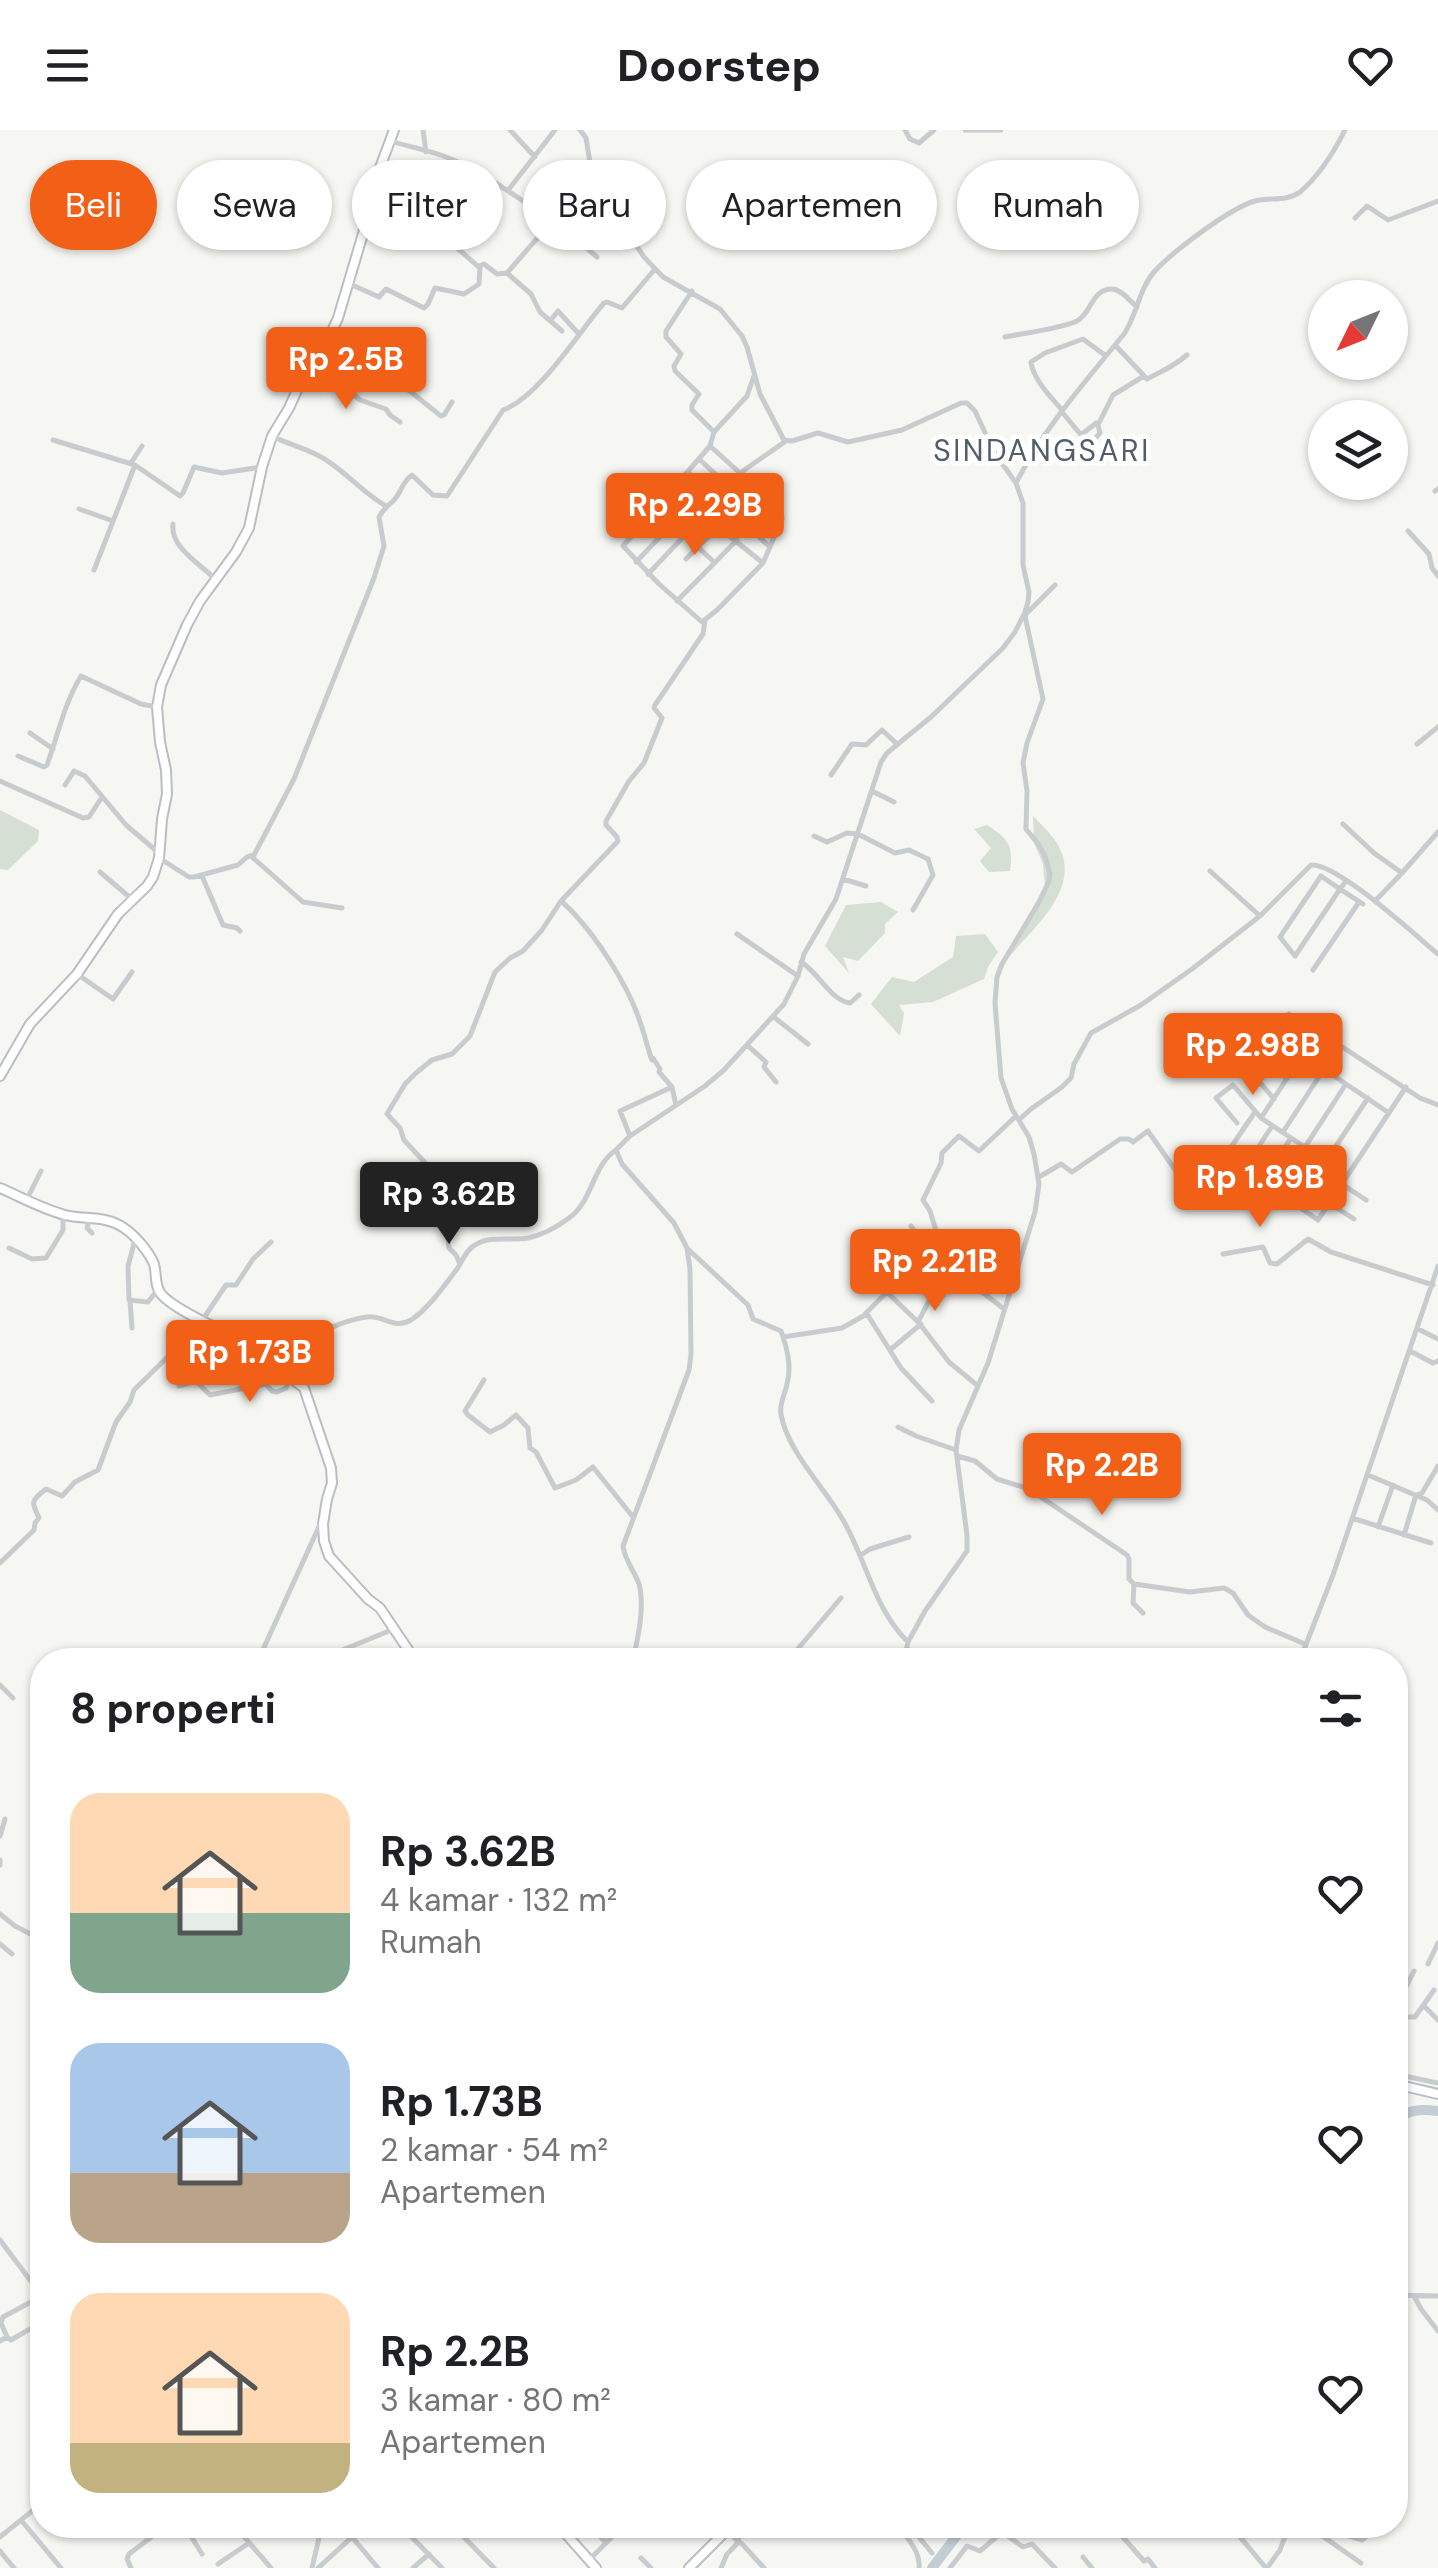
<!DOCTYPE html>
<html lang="id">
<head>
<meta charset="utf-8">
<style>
  body { margin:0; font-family:"DM Sans",sans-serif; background:#f2f2f2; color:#202124; height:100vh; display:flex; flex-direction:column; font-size:38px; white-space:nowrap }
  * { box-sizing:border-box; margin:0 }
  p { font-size:32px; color:#757577 }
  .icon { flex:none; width:55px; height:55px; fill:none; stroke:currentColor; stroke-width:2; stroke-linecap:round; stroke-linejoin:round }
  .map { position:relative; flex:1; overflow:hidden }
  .details { position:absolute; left:30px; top:1518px; width:1378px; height:890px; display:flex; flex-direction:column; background:#fff; border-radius:40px; box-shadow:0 2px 8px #0004 }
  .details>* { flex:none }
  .top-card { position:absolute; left:30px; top:30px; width:1380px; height:90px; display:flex; gap:20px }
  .needle { width:65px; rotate:227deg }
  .buttons { position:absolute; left:1308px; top:150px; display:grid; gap:20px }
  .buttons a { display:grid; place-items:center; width:100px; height:100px; border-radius:50%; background:#fff; box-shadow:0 2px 8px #0004; font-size:50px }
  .price { position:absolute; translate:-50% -85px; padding:0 22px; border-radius:10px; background:#f26017; color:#fff; font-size:32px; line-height:65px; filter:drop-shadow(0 2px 5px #0008) }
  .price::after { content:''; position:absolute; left:50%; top:60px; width:30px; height:22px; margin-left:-15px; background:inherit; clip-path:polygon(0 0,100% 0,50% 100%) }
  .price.active { background:#222; color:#fff }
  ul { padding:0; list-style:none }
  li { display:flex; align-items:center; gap:30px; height:250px; padding:0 40px }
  li span { display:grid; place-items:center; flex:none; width:280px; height:200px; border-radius:30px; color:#555 }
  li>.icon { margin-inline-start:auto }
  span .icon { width:120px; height:120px; fill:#fffc; stroke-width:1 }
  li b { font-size:42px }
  h2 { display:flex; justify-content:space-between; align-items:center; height:120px; padding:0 40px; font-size:42px }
  .pill { padding:0 35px; border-radius:45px; background:#fff; box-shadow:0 2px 8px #0004; font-size:35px; line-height:90px }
  .pill.active { background:#f26017; color:#fff }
  header { display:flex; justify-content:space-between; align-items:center; height:130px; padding:0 40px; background:#fff; font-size:45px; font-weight:700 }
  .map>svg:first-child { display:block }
  .green { fill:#d6dfd3 }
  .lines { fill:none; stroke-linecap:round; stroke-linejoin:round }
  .river { stroke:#c3cdd3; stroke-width:10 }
  .secondary-casing { stroke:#babec4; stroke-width:12 }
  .street { stroke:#c9cccf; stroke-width:5 }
  .secondary { stroke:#fff; stroke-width:8 }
  .labels { text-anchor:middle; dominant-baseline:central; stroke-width:10; stroke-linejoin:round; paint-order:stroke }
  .quarter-label { font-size:30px; letter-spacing:2.5px; fill:#515d6b; stroke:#fff }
</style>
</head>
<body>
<header><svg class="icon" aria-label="menu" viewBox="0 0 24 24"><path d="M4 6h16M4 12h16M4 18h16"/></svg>Doorstep<svg class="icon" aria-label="heart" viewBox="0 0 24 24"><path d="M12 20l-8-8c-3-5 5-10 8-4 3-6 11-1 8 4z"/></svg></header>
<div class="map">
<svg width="1438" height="2438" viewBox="0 0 1438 2438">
  <rect width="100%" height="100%" fill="#f6f7f3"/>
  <!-- green -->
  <path class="green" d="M0,680L39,700L38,711L8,740L0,739Z
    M1033,686C1040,693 1048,701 1054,709C1087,754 1036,795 1008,828L1045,757L1043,734L1034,713Z
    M987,695C1008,709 1014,715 1010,741L989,742L980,731L991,718L974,699Z
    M881,772L898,782L885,794V803L858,831L843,827L849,843L825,816L846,775Z
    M985,804L998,822L988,837L984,849L933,872L899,875L904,883L900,906L871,874L892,847L914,852L953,827L956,806Z"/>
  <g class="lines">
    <!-- river -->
    <path class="river" d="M1395,1991C1409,1979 1420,1979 1438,1981
      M932,2438L965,2395"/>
    <!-- secondary casing -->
    <g class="secondary-casing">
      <path id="secondary" d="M0,946L30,894L77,844L118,784L147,756L153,747L159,728L162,689L167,664L166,640L160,612L157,577L161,555L187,495L200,471L236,422L249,398L262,337L272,306L289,278L303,247L324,218L338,188L373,70L375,51L394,0
        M0,1058C21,1067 42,1079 65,1085C85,1090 106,1085 124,1098C135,1105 149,1122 154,1134C157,1145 154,1154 161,1164C176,1182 256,1219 279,1218L286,1244L304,1258L331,1338L332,1353L327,1369L323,1394L324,1411L329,1426L368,1469L380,1478L415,1530
        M1395,1954L1438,1964
        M558,2395L596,2438
        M689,2438L732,2395"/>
    </g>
    <!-- street -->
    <path class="street" d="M423,0L426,22
      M510,0L535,27
      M580,0L586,8L593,51L644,127L663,147L720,179L742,206L747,217L760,264L784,310L792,311L818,303L848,312L902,300L961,273H967L975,281L994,322L1016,353
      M905,0L910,9L919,13L934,0
      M965,0H1001
      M391,11C409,17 428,20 446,27C475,38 498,54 523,71L533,64L546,74L545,81L553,90L507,143
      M509,59L555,0
      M600,63L589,72L606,96
      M395,85C397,96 408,101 419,103L428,98L439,103L442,110L456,117L480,138
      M1355,88L1367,76L1388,90L1438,71
      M550,94L574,107L597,127
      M350,154L379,167L386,159L424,178L428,174L435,158L464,164L479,154L480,136L484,134L497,144L507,143L531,164L540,182L562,201
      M692,161L666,201V207L681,224L674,236L675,241L699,264L692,275V280L713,301
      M550,191L558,181L578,203
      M333,198L402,240L403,243L396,250L441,286L444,285L452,272
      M1005,207C1024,203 1060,199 1077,191C1092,183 1091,160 1111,159C1120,158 1130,171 1137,177
      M1115,215L1147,249C1162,241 1173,237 1187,225
      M309,240L347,259L360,270L386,279L390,285L400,292
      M754,246L747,266L714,302L710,316L740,343L786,311
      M1062,280C1050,266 1033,249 1031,232L1045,223L1083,209L1106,226
      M1062,282L1081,305L1096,293
      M272,306C289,315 310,319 326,330C347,343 364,364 386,376
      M53,310L135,335L180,366L183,363L194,337L222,343L262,337
      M1091,313L1100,303L1098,295L1113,265L1144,246
      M710,316L623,416L659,454L702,492L717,480L763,433L782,389L781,383L740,343
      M699,329L777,401
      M131,333L142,316
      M688,342L770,417
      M676,355L728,405L763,433
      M1435,361L1438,359
      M79,379L113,391
      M173,394C170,418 201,434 216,450
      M1408,401L1429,424L1432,438L1438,446
      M728,405L739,390L754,379L762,366
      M698,417L714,432
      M686,429L719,396
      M636,432L694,371
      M94,440L135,335
      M648,444L706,383
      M677,471L737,410
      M1025,485L1055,455
      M30,603L53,619
      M1417,614L1438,597
      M18,626L44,637L47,635C58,605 64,574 81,546L141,574L157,577
      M831,645L852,614L866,615L882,600L897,614
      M0,651L83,688L89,687L102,667
      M65,655L74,641L85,646L126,695L160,724
      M872,661L894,672
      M1343,694L1374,723L1402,743L1438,702
      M814,706L827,712L847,703L858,704L895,723L909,720L928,729L933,745L913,780
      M254,725L252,727L303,772L342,778
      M159,728L189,747H194L238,735L247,727L254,725L294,649L374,448L384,416L379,387C383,379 388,376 394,370C402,361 402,352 412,345L433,365L447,366L503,280C539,267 578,203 604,173L607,172L622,178L655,139
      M1210,741L1260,786
      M100,742L133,770
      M202,746L223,795L237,798L240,801
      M843,749L866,756
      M1346,751L1340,759L1295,826L1280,807L1321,746C1335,756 1349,765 1363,774
      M561,771C591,797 628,854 640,892C645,905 647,917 652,930L653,928L660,939L659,942L672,957L676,975
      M1375,771L1402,743
      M737,804L798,846
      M801,832C819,843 830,870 850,873L859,865
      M1313,840L1359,772
      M77,844L113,869L132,842
      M775,888L808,914
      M747,915L766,932L764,937L776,952
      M1303,925L1389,983
      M1299,930L1272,898L1289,884L1312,910
      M1274,969L1236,924L1254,909L1286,948
      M1020,989L1031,979L1062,957L1071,948L1074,934L1091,903L1141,875L1192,839L1260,786L1311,735C1336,732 1415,805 1438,824
      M1237,993L1216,968L1233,955L1261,988
      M1283,1002L1324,939
      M630,1006L620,981L672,957
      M1291,1008L1262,1052L1281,1065L1310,1020
      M1305,1017L1346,954
      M1227,1023L1255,982
      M1326,1031L1368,968
      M1328,1033L1299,1077L1318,1090L1406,957
      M1246,1036L1272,996
      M1347,1045L1261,988L1318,901L1420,968L1438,975
      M1039,1047L1061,1034L1072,1042L1120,1009H1129L1133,1012L1148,1001L1178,1044L1196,1052L1216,1054L1235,1063L1246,1065
      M1342,1054L1366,1070
      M27,1069L41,1041
      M1329,1073L1354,1089
      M89,1089L87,1098L92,1103
      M911,1096L929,1121L1004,1179
      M135,1110L128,1136L129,1170L148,1172L158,1159
      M9,1118L32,1129L46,1128L63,1100V1085
      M689,1120L748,1175L753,1189L781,1201C787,1218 792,1236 787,1254C785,1264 779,1274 781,1284C787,1321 825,1358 843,1390C866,1429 874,1479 908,1512
      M1223,1124L1263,1117L1270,1133L1277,1134L1308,1109L1331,1122L1433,1155
      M460,1134L456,1125L449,1118L446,1092L430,1065L441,1050L404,1010L400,998L387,984L405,954L416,943L432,930L452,924L470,906L495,842L510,828L523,821L542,800L561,771L618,711L617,707L606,695V691L629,651L644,633L662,588L654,578L655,575L703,504L705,490
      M867,1143L919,1193L949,1232L978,1256
      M130,1171L132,1198
      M865,1184L887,1162
      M918,1192L947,1136L930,1081L923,1070L941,1033L942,1023L959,1006L979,1021L1016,986
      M1418,1199L1438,1209
      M783,1207L842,1198L867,1184L901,1238L932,1271
      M281,1218C309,1209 337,1191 367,1187C384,1185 394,1200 411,1190C429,1178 444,1156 457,1139C463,1130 466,1120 475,1115C491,1105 510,1111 528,1108C542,1105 557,1097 569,1088C593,1071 592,1036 616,1020
      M890,1220L921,1194
      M1410,1221L1433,1233L1438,1231
      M196,1226L213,1216L224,1202
      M484,1250L465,1281L468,1285L490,1302L504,1295L516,1285L528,1298L530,1318L536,1322L555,1358L576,1350L593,1337L633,1387
      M179,1256L196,1251L210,1265L266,1254L272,1261L277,1262L286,1258L290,1249
      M898,1297L916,1306L956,1320
      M957,1326L975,1331L997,1349L1029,1359L1127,1425L1129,1429V1449L1134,1454L1133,1473L1143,1483
      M1368,1345L1427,1370L1438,1380
      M1352,1388L1431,1413
      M1378,1397L1393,1355
      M1404,1405L1416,1365L1422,1363L1438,1336
      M861,1425L870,1419L909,1407
      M0,1433L34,1400L35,1393L39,1388C31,1371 31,1371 46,1359L62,1366L75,1352L98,1340L116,1292L130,1272L134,1260L197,1198L226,1155H236L253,1129L271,1112
      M1134,1454L1190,1462L1224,1458L1233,1463L1248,1485L1265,1497L1305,1514
      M908,1519L925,1530
      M224,1530L248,1523L257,1525L261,1524L322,1390
      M318,1530L394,1499
      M633,1530C638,1508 645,1477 639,1454C634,1440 625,1431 623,1416L689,1240L691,1224L690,1139L687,1118L674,1093L622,1034L616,1020L630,1006L705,956L724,940L784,874L798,846L804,824L836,769L881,632L887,623L931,587L1003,518L1015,502L1025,482L1028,472L1029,462L1023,435V373L1016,353C1044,298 1085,252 1124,204C1137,185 1139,159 1154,142C1172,122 1230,78 1255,71C1270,67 1286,72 1300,62C1319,46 1334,22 1345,0
      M785,1530L796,1521L841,1468
      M904,1530L908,1512L925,1481L967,1421V1405L956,1320L959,1300L988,1233L1035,1082L1039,1054L1034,1024L1029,1007L1012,979L1001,948L995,873L997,847L1002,834L1039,772L1049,751L1050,744L1045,726L1039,715L1026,699L1027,661L1023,633L1027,613L1043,569L1025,486
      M1300,1530L1333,1445L1438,1136
      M0,1555L13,1568
      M0,1706L5,1689
      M0,1730V1735
      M0,1784L15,1796L42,1810
      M0,1814L12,1824
      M1428,1834L1438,1813
      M1395,1868L1402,1887
      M1396,1869L1403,1863L1414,1841
      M1424,1876L1438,1890
      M1395,1891L1400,1887H1415L1434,1860
      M1395,1944L1438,1953
      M0,2110L42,2166
      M1395,2127L1403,2142L1404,2165
      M1395,2165L1438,2166
      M1414,2166L1421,2179L1438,2201
      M7,2207L11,2210L42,2192
      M0,2211L7,2207L1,2193L3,2187L42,2166
      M34,2258L42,2253
      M42,2362V2363
      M21,2390L61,2438
      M184,2395L202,2424
      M234,2395L271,2438
      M363,2395L352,2407L378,2438
      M400,2395L442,2438
      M452,2395L494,2438
      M719,2395L743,2415L764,2438
      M898,2395C907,2407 921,2423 919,2438
      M909,2395L932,2423
      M1112,2395L1144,2431L1148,2429L1155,2438
      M1230,2395L1266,2438
      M1295,2395L1318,2403L1361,2433
      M1318,2403L1332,2401L1362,2410L1366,2407L1369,2395
      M568,2406L581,2395
      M0,2407L42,2373
      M413,2408L426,2395
      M606,2413L618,2401
      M0,2421L14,2438
      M1083,2427L1092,2438
      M641,2428L651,2438
      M589,2430L606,2413L590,2395
      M218,2434L249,2413
      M131,2438L127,2429L129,2424L158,2402L157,2395
      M312,2438L322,2395
      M318,2438L352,2407
      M413,2438L429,2424
      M721,2438L727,2424L736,2415L744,2395
      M950,2438L967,2416L980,2421L1002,2402L1023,2417L1032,2414L1055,2438
      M1267,2438L1280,2420L1289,2395"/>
    <!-- secondary -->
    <use href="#secondary" class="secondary"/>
  </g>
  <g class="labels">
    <!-- quarter labels -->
    <g class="quarter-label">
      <text x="1042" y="320">SINDANGSARI</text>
    </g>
  </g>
</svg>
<div class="buttons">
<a><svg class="needle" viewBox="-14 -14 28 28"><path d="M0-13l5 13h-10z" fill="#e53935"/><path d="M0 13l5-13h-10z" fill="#757577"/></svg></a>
<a><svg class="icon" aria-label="layers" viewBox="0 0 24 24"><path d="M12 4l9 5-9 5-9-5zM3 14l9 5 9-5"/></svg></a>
</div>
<b class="price" style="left:346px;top:282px">Rp 2.5B</b>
<b class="price" style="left:695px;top:428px">Rp 2.29B</b>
<b class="price" style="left:1253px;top:968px">Rp 2.98B</b>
<b class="price" style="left:1260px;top:1100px">Rp 1.89B</b>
<b class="price active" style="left:449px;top:1117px">Rp 3.62B</b>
<b class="price" style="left:935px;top:1184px">Rp 2.21B</b>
<b class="price" style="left:250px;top:1275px">Rp 1.73B</b>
<b class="price" style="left:1102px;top:1388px">Rp 2.2B</b>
<div class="top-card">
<a class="pill active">Beli</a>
<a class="pill">Sewa</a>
<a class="pill">Filter</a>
<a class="pill">Baru</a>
<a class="pill">Apartemen</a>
<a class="pill">Rumah</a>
</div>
<section class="details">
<h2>8 properti<svg class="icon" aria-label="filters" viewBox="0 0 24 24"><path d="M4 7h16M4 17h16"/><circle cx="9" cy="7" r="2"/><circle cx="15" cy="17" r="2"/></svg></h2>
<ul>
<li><span style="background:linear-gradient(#ffd9b3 60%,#7fa58c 0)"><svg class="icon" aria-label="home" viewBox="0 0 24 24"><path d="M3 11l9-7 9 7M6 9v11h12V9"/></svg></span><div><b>Rp 3.62B</b><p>4 kamar · 132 m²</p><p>Rumah</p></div><svg class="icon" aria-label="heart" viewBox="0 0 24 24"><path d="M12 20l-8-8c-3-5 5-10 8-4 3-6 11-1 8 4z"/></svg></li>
<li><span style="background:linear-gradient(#a9c7e8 65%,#b9a48a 0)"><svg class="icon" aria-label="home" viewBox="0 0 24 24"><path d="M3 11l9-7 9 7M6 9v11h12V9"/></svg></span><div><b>Rp 1.73B</b><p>2 kamar · 54 m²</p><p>Apartemen</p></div><svg class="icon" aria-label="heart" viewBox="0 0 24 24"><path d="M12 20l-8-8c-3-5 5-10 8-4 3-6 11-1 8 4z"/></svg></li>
<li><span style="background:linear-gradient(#ffd9b3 75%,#c2b280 0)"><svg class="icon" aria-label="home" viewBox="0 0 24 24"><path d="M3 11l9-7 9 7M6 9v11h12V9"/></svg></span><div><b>Rp 2.2B</b><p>3 kamar · 80 m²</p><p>Apartemen</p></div><svg class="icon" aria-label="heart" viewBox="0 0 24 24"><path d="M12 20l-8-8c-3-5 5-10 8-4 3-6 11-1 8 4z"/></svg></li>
</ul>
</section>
</div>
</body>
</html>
